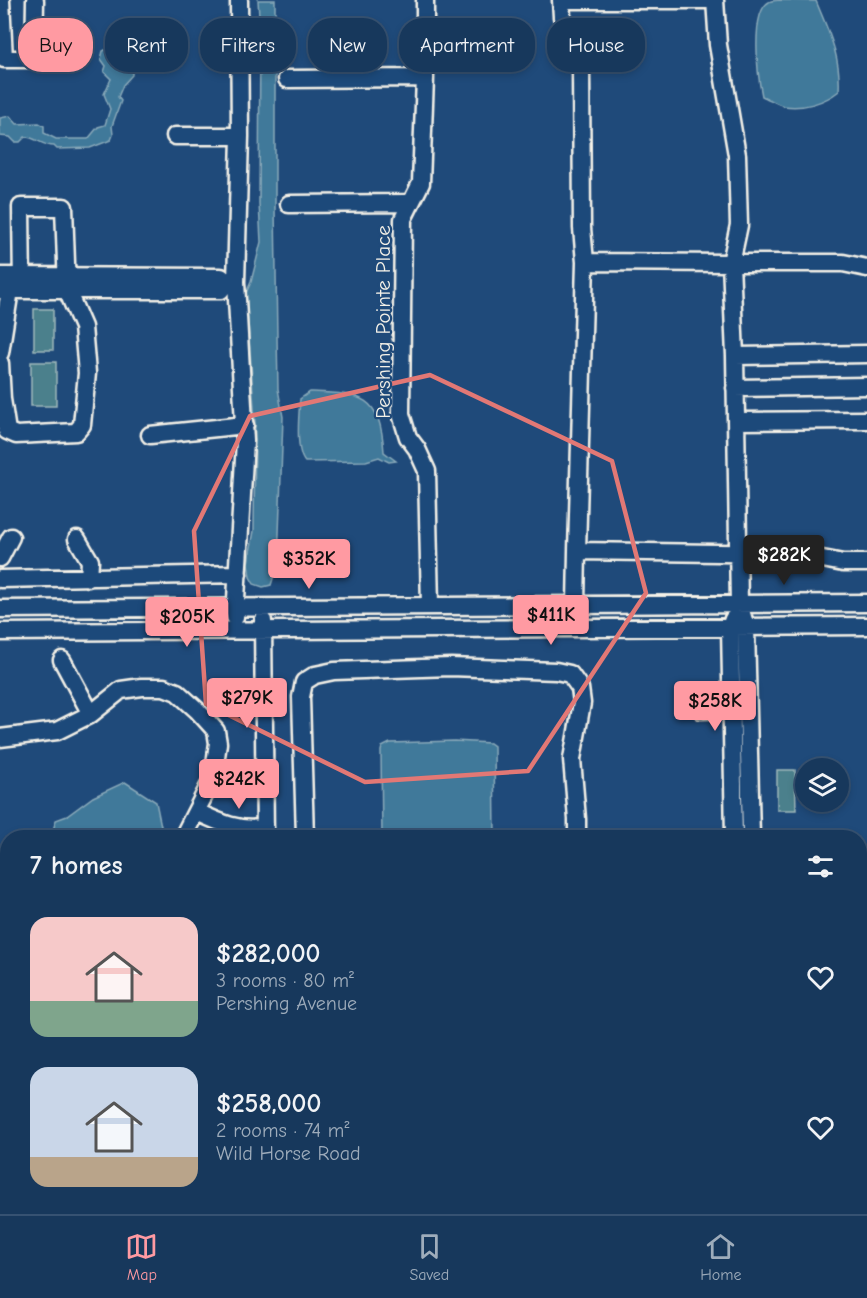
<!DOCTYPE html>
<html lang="en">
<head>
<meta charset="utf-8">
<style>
  body { margin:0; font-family:"Comic Neue",sans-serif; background:#203f62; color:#f1f3f6; height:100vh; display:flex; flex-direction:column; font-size:22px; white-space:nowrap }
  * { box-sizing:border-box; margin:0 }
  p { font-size:20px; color:#9eacbb }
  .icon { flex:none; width:33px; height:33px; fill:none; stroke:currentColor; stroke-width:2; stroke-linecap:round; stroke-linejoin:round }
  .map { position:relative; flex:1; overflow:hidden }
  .side { position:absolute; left:0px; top:830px; width:867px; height:386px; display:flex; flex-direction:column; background:#17385c; border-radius:24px 24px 0 0; box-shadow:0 3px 9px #0003,0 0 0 2px #365272 }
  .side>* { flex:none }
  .hud { position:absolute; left:18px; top:18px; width:831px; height:54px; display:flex; gap:12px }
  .fabs { position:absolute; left:795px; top:758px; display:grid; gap:12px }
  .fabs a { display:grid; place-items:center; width:54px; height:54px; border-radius:50%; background:#17385c; box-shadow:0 3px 9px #0003,0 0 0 2px #365272; font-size:30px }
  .price { position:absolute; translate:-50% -51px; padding:0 14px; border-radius:6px; background:#ff9aa2; color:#111; font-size:20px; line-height:39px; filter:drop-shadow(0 2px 3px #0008) }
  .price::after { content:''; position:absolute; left:50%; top:36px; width:18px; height:14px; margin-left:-9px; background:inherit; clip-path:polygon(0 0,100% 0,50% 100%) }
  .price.current { background:#222; color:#fff }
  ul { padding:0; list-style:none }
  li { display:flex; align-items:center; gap:18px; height:150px; padding:0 30px }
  li span { display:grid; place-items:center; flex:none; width:168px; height:120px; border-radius:18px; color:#555 }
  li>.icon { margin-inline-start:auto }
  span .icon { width:72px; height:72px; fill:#fffc; stroke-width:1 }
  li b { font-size:26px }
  h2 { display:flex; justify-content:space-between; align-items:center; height:72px; padding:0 30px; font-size:26px }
  .tag { padding:0 21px; border-radius:24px; background:#17385c; box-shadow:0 3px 9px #0003,0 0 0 2px #365272; font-size:21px; line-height:54px }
  .tag.current { background:#ff9aa2; color:#111 }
  .tabs { display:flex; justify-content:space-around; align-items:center; height:84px; border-top:2px solid #365272; background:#17385c; font-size:16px; color:#9eacbb }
  .tabs a { display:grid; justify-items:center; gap:3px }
  .tabs .current { color:#ff9aa2 }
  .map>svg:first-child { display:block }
  .pitch { fill:#4c808c; stroke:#a0b8ba; stroke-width:1.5 }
  .water { fill:#41799a; stroke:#89a9b9; stroke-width:1.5 }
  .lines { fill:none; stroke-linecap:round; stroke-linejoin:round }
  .minor-casing { stroke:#f4f1e8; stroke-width:21 }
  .minor { stroke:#1f4a7a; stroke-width:16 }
  .marked { fill:none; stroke:#e27875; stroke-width:4.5; stroke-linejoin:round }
  .labels { text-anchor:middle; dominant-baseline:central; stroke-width:4.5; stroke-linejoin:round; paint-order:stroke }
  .street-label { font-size:21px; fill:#f4f1e8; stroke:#1f4a7a }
</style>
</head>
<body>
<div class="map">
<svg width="867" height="1214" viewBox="0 0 867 1214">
  <rect width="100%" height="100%" fill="#1f4a7a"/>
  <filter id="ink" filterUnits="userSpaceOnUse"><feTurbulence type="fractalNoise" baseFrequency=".0167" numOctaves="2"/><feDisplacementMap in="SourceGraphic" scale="12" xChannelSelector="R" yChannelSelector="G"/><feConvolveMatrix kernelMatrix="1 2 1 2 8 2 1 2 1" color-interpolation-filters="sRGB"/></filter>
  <g filter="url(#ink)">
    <!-- pitch -->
    <path class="pitch" d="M34,309H53V350H34Z
      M31,362H56V406H31Z
      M777,770H795L796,810H777Z"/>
    <!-- water -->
    <path class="water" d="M258,0H275V208L277,336L278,389L283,417L278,563L271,585L263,587L254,584L250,577L248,563L254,531L255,422L246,293L251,282L261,242L259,203L260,33Z
      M779,0L816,1C829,33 841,56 839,91C824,103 803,109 784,106C777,104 769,99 762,96C758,78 750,12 769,2C772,0 776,1 779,0Z
      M113,46L130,49L133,54L129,59L132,64V75L123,85L118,97L121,101L112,126L113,135L111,140L90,148L57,149L54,146C42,146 36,137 25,137L20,142H15L10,137L0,136V118L10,116L17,124L39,123L44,126V133L56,139H88L98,127L105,125L110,109L104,94L111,79L104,72L106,66L101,59L103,51Z
      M310,392C362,394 380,394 384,452L396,461L389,462L379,457L366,461L305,462C295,451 299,414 300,399Z
      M454,741L490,743L494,746L495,837H382L381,751L382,747L390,743Z
      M125,782L156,802L162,831L161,835L155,837H51L56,820L67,816L93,797Z
      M0,1086L8,1089L7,1139L0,1142Z
      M312,1208H612V1214H312Z"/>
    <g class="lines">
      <!-- minor casing -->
      <g class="minor-casing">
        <path id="minor" d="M1,0L4,59H34L35,0
          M425,0V78L421,183L403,219L401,414L408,437L417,449L427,471L430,606
          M287,79L425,78
          M175,136H240
          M289,204L405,203L407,210
          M585,262L582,228L581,65L576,43L562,17L561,0H715L718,45L737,155L739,225L731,263H843L867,268
          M0,276L221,277L227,282H236
          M0,290H221L227,282
          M0,353L10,290
          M0,363L2,399L7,431L16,435L76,432L82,425L87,373L83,327L67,290L64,207H21L22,290
          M735,388L867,386
          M736,421L867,420
          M150,435L245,425
          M77,539L90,561L89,578
          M577,551L585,262L731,263L735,356
          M0,558L11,537
          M0,579L238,574
          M576,605L577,551L797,554L843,563H867
          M0,609L867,603
          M235,617L245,441L236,282L240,136L239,0
          M733,619L730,627L734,837
          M263,621L265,837
          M0,632L867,626
          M62,660L91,714
          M701,710L741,709
          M0,738L57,731L91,714L121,690L142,687H164L177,692L197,710L216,731L218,743L213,778L183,837
          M197,812C218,822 241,833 265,827
          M305,837L301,697L304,682L315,675L334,671L451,667L556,671L570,674L580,688L582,703L572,759L577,819V837
          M751,837L746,627L739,604L735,356L867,354
          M0,918L8,924
          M0,1013L8,1010
          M860,1019L867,1026
          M267,1208V1214
          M211,1214L216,1208
          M695,1214V1208
          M803,1214V1208"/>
      </g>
      <!-- minor -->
      <use href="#minor" class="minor"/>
    </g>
  </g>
  <!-- marked area -->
  <path class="marked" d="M430,375L612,461L646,593L528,771L365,782L206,704L194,531L250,416Z"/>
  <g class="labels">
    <!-- street labels -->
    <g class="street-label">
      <text transform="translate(383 322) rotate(-90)">Pershing Pointe Place</text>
    </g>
  </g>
</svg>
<div class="fabs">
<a><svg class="icon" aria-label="layers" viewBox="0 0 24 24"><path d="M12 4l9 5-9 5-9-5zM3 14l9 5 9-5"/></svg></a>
</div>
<b class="price current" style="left:784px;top:586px">$282K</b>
<b class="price" style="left:309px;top:590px">$352K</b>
<b class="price" style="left:551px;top:646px">$411K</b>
<b class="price" style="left:187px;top:648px">$205K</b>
<b class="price" style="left:247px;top:729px">$279K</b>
<b class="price" style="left:715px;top:732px">$258K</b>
<b class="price" style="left:239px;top:810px">$242K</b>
<div class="hud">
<a class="tag current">Buy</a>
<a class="tag">Rent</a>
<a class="tag">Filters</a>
<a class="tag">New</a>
<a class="tag">Apartment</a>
<a class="tag">House</a>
</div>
<section class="side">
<h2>7 homes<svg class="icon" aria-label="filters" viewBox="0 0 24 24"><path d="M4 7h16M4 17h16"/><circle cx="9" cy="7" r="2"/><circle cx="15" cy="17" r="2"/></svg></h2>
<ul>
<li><span style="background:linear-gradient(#f6c9c9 70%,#7fa58c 0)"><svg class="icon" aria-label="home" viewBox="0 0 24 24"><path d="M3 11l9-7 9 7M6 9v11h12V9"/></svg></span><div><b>$282,000</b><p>3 rooms · 80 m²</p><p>Pershing Avenue</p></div><svg class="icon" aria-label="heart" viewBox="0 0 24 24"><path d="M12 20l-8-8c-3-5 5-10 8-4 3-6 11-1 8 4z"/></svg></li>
<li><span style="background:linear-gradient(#c9d6e8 75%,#b9a48a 0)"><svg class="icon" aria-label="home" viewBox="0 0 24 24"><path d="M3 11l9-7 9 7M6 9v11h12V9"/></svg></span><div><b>$258,000</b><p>2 rooms · 74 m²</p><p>Wild Horse Road</p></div><svg class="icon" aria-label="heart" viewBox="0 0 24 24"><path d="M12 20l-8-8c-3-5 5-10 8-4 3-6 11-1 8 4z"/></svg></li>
</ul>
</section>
</div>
<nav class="tabs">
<a class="current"><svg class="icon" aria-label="map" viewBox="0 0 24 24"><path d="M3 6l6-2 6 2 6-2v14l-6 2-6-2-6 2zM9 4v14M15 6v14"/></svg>Map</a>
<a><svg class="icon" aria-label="saved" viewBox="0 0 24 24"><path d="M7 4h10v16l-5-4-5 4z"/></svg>Saved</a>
<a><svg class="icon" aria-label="home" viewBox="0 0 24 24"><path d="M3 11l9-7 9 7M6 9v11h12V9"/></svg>Home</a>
</nav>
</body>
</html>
